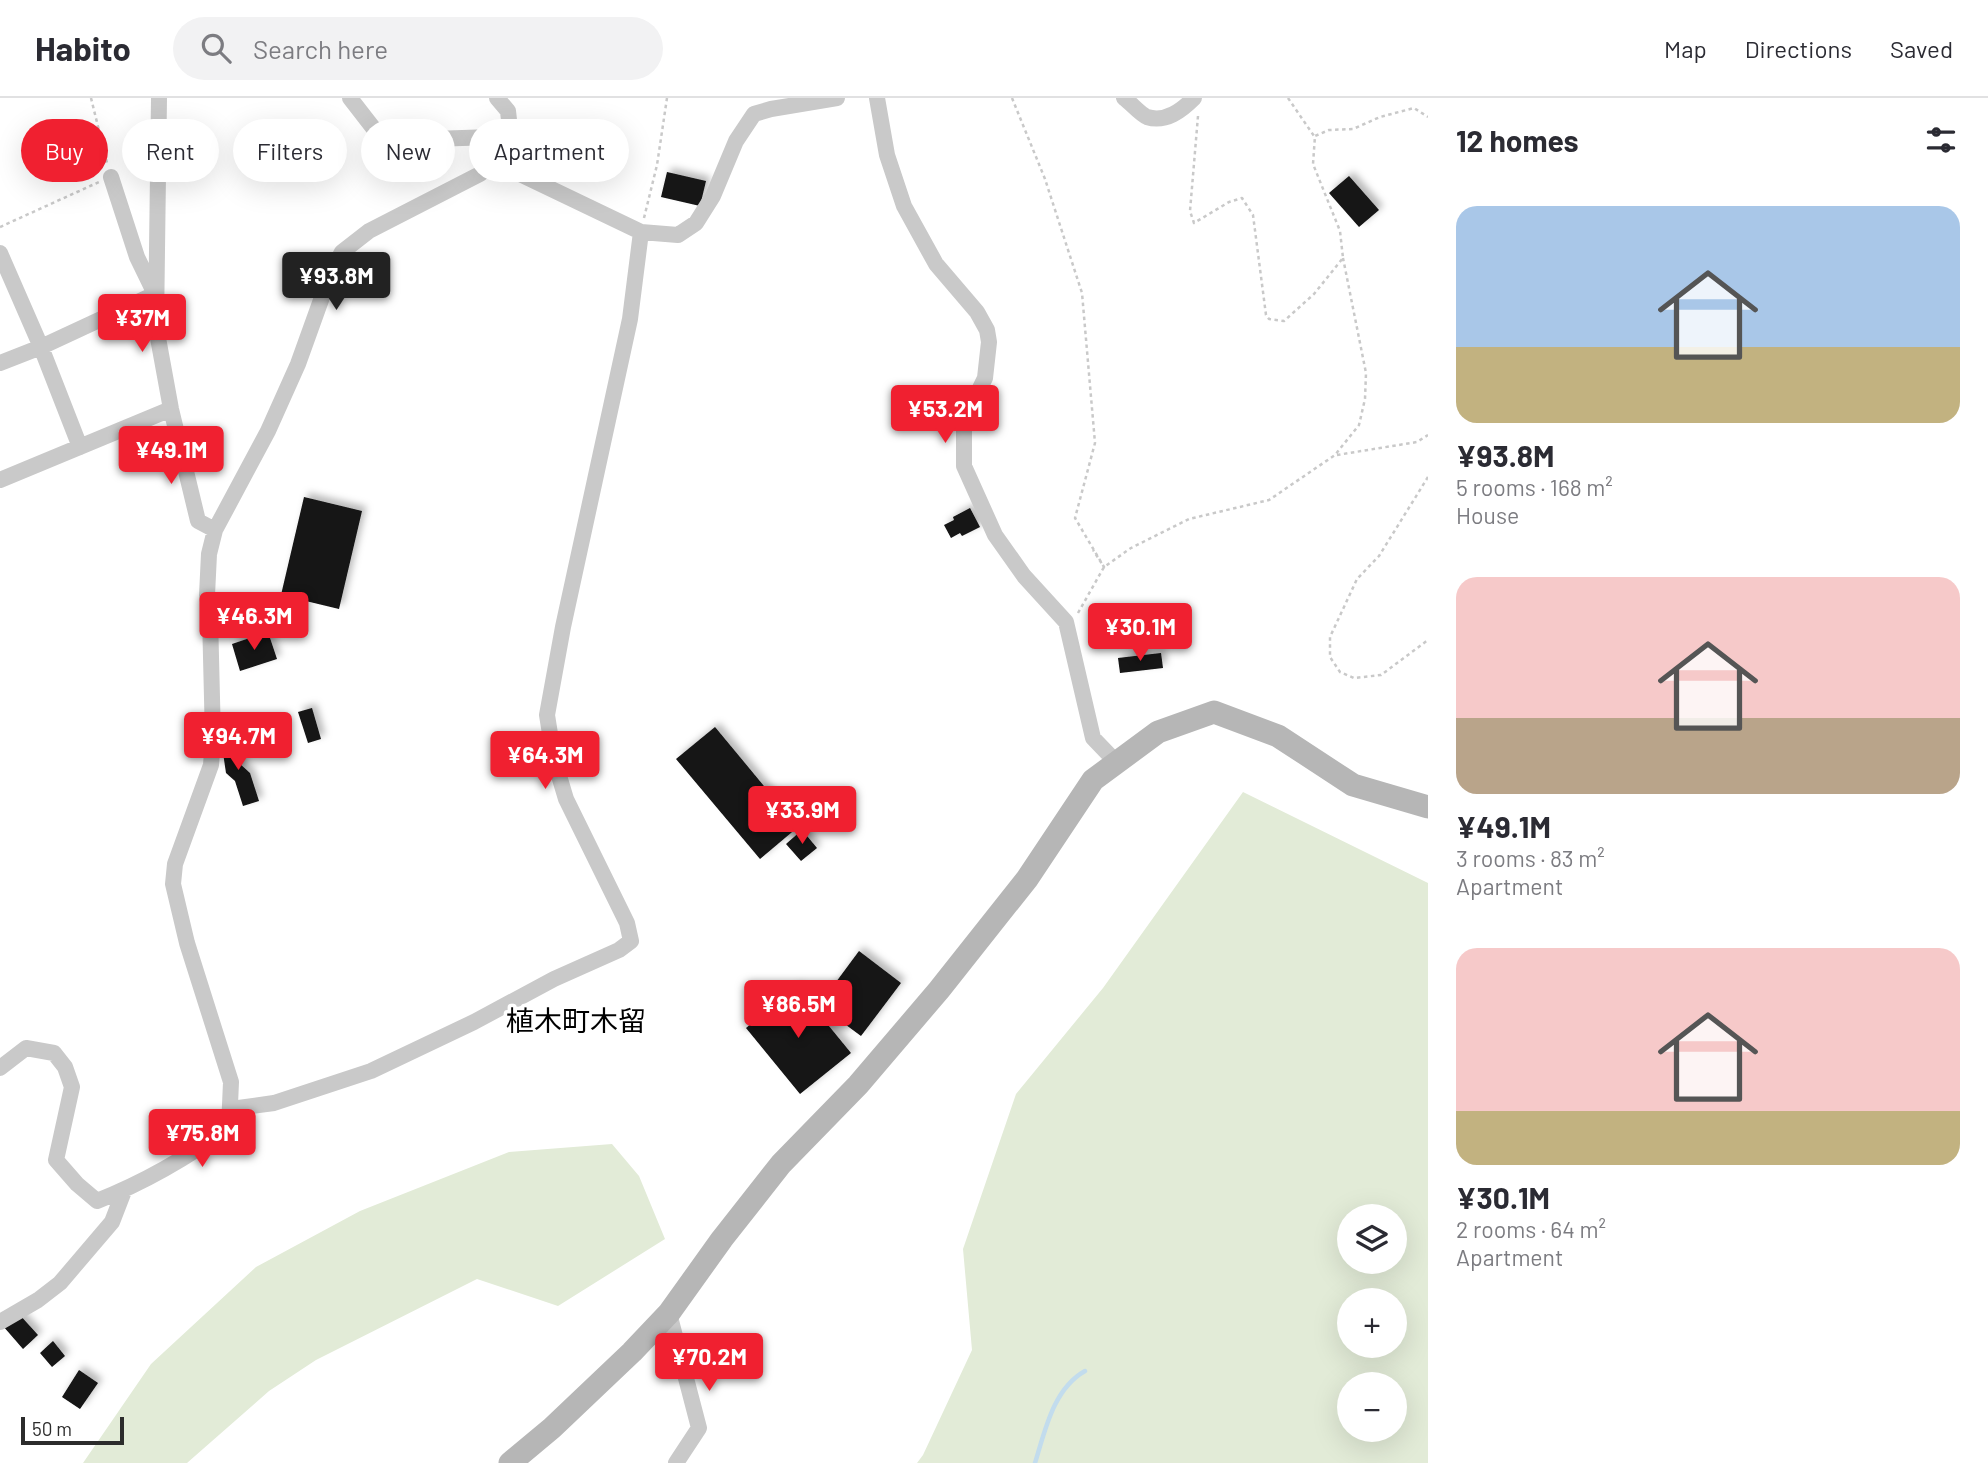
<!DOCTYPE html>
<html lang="en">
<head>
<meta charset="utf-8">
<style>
  body { margin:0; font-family:Barlow,"Noto Sans JP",sans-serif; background:#f2f2f3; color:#2b2b33; height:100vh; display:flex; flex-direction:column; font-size:26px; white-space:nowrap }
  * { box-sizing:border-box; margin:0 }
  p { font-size:23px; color:#7c7c81 }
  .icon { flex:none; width:38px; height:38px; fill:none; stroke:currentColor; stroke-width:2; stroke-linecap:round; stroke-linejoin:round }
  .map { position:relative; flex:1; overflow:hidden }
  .sheet { display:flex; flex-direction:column; background:#fff; width:560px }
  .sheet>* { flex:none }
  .guide { position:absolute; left:21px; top:21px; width:665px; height:63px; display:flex; gap:14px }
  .tools { position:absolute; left:1337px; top:1106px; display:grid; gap:14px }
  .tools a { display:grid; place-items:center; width:70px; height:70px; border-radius:50%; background:#fff; box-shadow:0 7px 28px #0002; font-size:35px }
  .scale { position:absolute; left:21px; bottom:18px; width:103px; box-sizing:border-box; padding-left:7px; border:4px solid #2c2c2c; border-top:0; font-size:19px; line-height:24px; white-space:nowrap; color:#2c2c2c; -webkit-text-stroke:5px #fff; paint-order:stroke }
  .price { position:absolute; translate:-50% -60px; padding:0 16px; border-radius:7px; background:#f02030; color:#fff; font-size:23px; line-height:46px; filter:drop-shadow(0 2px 4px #0008) }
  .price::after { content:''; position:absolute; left:50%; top:42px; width:21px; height:16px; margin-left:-10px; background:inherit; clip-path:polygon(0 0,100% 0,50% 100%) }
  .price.selected { background:#222; color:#fff }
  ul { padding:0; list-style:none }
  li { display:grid; align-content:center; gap:14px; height:371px; padding:0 28px }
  li span { display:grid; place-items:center; height:217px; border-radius:21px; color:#555 }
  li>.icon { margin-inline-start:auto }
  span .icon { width:126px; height:126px; fill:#fffc; stroke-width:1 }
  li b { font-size:30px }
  h2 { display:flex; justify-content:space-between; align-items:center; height:84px; padding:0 28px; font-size:30px }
  .chip { padding:0 24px; border-radius:32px; background:#fff; box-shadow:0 7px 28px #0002; font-size:24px; line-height:63px }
  .chip.selected { background:#f02030; color:#fff }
  header { display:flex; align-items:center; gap:42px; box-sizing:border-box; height:98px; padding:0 35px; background:#fff; border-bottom:2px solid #e1e1e2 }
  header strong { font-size:33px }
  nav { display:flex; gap:38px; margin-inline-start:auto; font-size:24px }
  .search { width:490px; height:63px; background:#f2f2f3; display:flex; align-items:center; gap:18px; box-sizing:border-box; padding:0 24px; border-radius:38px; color:#7c7c81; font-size:26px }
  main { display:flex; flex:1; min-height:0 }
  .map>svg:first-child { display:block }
  .green { fill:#e2ebd7; fill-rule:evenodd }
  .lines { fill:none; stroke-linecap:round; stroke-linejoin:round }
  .stream { stroke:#c2dced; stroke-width:4.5 }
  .building { fill:#131313; filter:url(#shadow) }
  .path { stroke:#c9c9c9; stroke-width:2.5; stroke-dasharray:3.5 3.5; stroke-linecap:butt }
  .street { stroke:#c9c9c9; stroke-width:16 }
  .secondary { stroke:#b6b6b6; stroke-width:23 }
  .labels { text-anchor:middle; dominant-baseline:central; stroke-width:7; stroke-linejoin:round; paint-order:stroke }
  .quarter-label { font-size:28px; fill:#000; stroke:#fff }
</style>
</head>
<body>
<header>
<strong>Habito</strong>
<div class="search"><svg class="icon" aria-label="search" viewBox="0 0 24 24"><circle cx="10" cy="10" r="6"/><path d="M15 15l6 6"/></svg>Search here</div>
<nav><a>Map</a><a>Directions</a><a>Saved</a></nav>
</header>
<main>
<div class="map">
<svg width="1428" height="1365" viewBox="0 0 1428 1365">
  <defs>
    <filter id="shadow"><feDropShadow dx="4.5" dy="-4.5" stdDeviation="3.5" flood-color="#0004"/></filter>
  </defs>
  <rect width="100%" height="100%" fill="#fff"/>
  <!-- green -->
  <path class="green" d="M1243,694L1428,785V1365H917L923,1357L972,1252L963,1151L1016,996L1103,890ZM1349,1118H1395V1164H1349ZM1349,1202H1395V1248H1349ZM1349,1286H1395V1332H1349Z
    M612,1046L639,1078L665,1141L558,1208L477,1181L316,1262L269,1293L187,1365H83L151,1266L256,1169L360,1113L509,1054Z"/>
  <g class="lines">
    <!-- stream -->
    <path class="stream" d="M1035,1365C1045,1333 1053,1291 1085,1273"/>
  </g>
  <!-- building -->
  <path class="building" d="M667,74L706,83L700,108L661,99Z
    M1349,78L1379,112L1359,129L1329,95Z
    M304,399L362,413L339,511L281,497Z
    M970,410L980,429L962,438L960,435L951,440L944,427L954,422L953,419Z
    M1134,525H1145V541H1134Z
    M268,534L277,561L240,573L232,546Z
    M1161,555L1163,570L1120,575L1118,560Z
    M312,610L321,641L308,645L298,614Z
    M715,629L798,729L760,761L676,661Z
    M236,638L240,666L250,675L259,703L243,708L235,683L226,675L221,641Z
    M802,732L817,750L801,763L786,746Z
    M859,853L901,885L861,938L819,907Z
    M797,889L851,955L800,996L746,930Z
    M18,1215L38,1237L23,1251L3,1228Z
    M53,1243L65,1258L52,1269L40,1255Z
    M79,1272L98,1285L80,1311L62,1299Z"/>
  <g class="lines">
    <!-- path -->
    <path class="path" d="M91,0L107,65
      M1012,0L1045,81L1082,195L1095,345L1075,420L1104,469L1093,452
      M1288,0L1314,38
      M1198,18L1190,113L1194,125L1229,104L1242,100L1253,117L1266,217L1269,221L1284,223L1314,196L1343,160L1340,133L1313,66L1315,38L1329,32L1353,31L1380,19L1414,10L1428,19
      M644,120L657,67L667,0
      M0,129L99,84
      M1337,357L1417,344L1428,337
      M1428,379L1379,458L1357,481L1330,539V559L1340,574L1354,580L1381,577L1428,542
      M1078,515L1104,469L1131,450L1189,421L1269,402L1335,357L1359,327L1365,301L1366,275L1343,160"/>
    <!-- street -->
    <path class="street" d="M159,0L156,229L171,311L198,423L215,432
      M350,0L374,31L403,42L492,39L512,49
      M497,0L508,13L512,49L520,76L641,134L678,137L696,125L713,98L736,43L754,16L771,11L837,0
      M877,0L887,57L904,108L936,166L977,214L987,232L989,244L985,280L964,323V368L995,437L1024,478L1066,524L1093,640L1117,665
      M1124,0C1131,5 1140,16 1147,19C1166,25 1182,12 1194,0
      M111,79L137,159L154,194
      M0,155L41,249L80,349
      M0,265L41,249L155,196
      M0,382L171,311
      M0,970L26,950L54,955L65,969L72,989L56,1062L77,1086L97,1103C145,1084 187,1060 229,1029L231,984L187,845L173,786L175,766L211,667L213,641L210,518L207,497L209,456L215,432L268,333L298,266L330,177L342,154L369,133L480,76L512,49
      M231,1011L274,1005L371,973L474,924L554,881L619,852L631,843L627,825L566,701L554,661L547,617L563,529L630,221L641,134
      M669,1215L699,1330L676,1365
      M0,1224L38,1202L60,1185L112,1124L124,1093"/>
    <!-- secondary -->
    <path class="secondary" d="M510,1365L552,1330L632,1254L669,1215L722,1141L781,1066L858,987L939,892L1027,781L1093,682L1158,634L1214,614L1278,638L1353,687L1428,709"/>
  </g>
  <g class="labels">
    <!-- quarter labels -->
    <g class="quarter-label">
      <text x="576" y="922">植木町木留</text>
    </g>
  </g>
</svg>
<div class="tools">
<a><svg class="icon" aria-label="layers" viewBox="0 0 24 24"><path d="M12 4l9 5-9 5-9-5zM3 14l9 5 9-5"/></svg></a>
<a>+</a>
<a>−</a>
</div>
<div class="scale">50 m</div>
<b class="price selected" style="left:336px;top:214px">¥93.8M</b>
<b class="price" style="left:142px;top:256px">¥37M</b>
<b class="price" style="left:945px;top:347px">¥53.2M</b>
<b class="price" style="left:171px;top:388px">¥49.1M</b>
<b class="price" style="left:254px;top:554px">¥46.3M</b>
<b class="price" style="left:1140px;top:565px">¥30.1M</b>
<b class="price" style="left:238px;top:674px">¥94.7M</b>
<b class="price" style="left:545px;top:693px">¥64.3M</b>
<b class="price" style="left:802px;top:748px">¥33.9M</b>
<b class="price" style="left:798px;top:942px">¥86.5M</b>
<b class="price" style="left:202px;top:1071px">¥75.8M</b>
<b class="price" style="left:709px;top:1295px">¥70.2M</b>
<div class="guide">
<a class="chip selected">Buy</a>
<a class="chip">Rent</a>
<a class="chip">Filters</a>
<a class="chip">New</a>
<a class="chip">Apartment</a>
</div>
</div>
<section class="sheet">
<h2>12 homes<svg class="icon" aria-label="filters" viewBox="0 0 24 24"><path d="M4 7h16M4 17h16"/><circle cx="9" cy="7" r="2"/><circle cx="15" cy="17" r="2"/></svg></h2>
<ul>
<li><span style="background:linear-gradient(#a9c7e8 65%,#c2b280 0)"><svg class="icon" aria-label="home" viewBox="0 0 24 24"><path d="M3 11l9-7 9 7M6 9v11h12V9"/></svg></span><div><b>¥93.8M</b><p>5 rooms · 168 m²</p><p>House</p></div></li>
<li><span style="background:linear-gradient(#f6c9c9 65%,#b9a48a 0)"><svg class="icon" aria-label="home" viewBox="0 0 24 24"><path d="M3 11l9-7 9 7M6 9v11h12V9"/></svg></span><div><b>¥49.1M</b><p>3 rooms · 83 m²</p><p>Apartment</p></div></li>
<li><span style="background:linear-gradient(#f6c9c9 75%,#c2b280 0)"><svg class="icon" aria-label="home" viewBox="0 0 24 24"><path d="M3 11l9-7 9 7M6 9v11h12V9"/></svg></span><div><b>¥30.1M</b><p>2 rooms · 64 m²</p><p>Apartment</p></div></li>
</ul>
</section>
</main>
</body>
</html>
